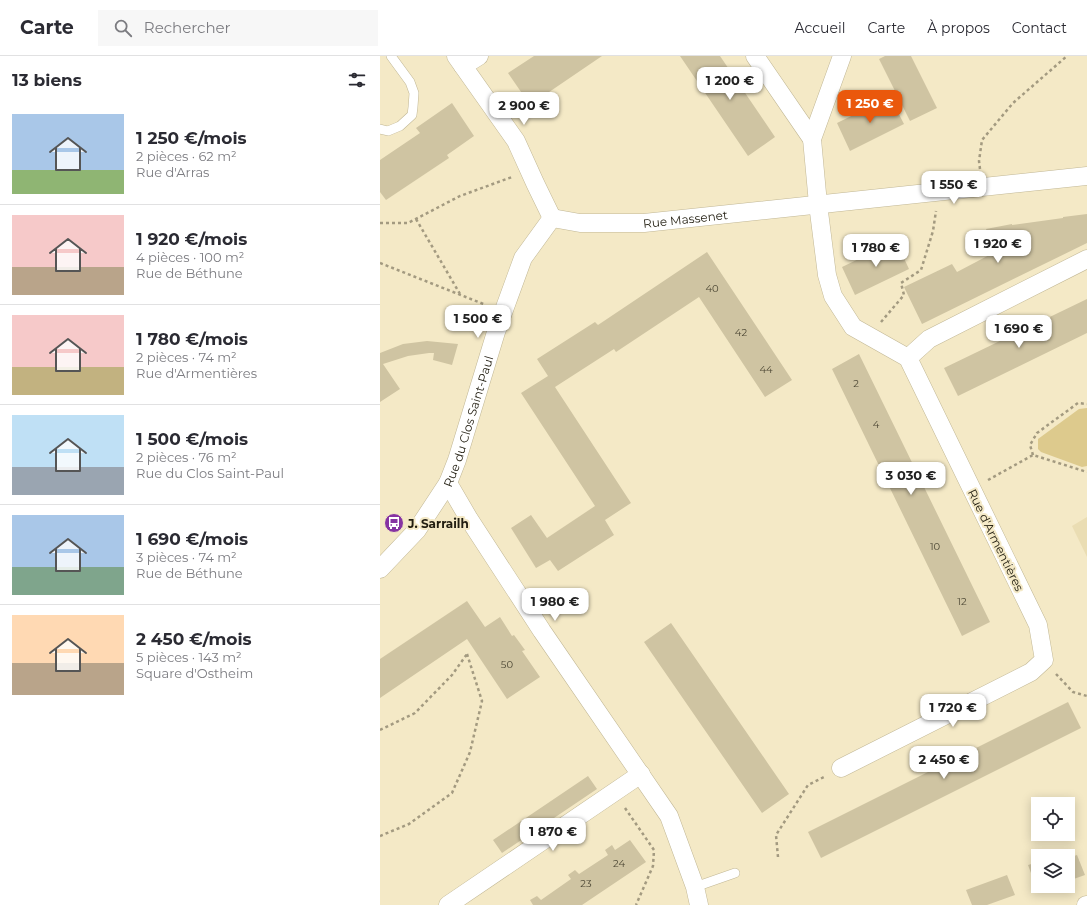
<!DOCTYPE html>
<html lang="fr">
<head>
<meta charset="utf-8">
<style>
  body { margin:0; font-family:Montserrat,sans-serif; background:#f7f7f7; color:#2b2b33; height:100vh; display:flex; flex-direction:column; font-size:15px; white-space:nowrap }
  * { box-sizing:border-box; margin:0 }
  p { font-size:13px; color:#7c7c81 }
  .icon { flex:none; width:22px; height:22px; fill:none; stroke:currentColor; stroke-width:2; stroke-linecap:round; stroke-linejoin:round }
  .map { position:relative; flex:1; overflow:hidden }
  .sheet { display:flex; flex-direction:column; background:#fff; width:380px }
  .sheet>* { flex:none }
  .tools { position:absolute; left:651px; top:741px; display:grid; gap:8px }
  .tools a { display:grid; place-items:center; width:44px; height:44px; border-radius:0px; background:#fff; box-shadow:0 2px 10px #0003; font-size:20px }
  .price { position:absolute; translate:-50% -34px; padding:0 9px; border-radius:8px; background:#fff; color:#222; font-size:13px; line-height:26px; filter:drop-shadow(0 1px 2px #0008) }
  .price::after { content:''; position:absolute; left:50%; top:24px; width:12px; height:9px; margin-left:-6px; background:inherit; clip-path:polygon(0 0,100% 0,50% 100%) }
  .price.current { background:#ea580c; color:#fff }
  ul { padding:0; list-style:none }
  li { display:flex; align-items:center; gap:12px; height:100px; padding:0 12px }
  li+li { border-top:1px solid #e1e1e2 }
  li span { display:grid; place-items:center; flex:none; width:112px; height:80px; border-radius:0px; color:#555 }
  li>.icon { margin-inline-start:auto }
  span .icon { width:48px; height:48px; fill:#fffc; stroke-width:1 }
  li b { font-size:17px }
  h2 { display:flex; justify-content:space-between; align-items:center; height:48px; padding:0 12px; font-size:17px }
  header { display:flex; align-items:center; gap:24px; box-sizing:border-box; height:56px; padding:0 20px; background:#fff; border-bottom:1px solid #e1e1e2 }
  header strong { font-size:19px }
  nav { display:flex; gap:22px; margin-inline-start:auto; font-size:14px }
  .search { width:280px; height:36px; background:#f7f7f7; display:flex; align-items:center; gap:10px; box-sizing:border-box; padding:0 14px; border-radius:0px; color:#7c7c81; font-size:15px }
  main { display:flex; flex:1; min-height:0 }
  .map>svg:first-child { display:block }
  .built { fill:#eaddb3 }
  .green { fill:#ddca8d }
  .building { fill:#cfc4a2 }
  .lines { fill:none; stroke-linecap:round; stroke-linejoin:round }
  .service-casing { stroke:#c1b795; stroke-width:10 }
  .minor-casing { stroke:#c1b795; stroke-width:19 }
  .path { stroke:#a39a80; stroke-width:2.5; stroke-dasharray:3 3; stroke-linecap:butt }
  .service { stroke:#fff; stroke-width:9 }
  .minor { stroke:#fff; stroke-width:18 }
  .labels { text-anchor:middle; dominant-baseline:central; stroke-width:4; stroke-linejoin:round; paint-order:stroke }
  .number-label { font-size:10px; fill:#4c4734 }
  .street-label { font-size:12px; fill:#211d10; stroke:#f4e9c6 }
  .poi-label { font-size:12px; font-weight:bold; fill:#211d10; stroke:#f4e9c6; text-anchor:start }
</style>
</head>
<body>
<header>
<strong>Carte</strong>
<div class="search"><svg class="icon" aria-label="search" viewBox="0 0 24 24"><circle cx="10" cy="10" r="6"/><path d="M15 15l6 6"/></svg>Rechercher</div>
<nav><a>Accueil</a><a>Carte</a><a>À propos</a><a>Contact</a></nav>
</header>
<main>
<section class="sheet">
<h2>13 biens<svg class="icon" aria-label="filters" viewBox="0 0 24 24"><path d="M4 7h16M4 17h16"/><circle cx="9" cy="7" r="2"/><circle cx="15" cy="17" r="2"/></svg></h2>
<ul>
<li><span style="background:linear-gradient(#a9c7e8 70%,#8fb573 0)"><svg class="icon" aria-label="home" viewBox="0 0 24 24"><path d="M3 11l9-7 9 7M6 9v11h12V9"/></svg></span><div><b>1 250 €/mois</b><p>2 pièces · 62 m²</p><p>Rue d'Arras</p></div></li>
<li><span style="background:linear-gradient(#f6c9c9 65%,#b9a48a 0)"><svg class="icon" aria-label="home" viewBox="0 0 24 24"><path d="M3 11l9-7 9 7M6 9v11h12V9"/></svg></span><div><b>1 920 €/mois</b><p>4 pièces · 100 m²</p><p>Rue de Béthune</p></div></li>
<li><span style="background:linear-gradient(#f6c9c9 65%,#c2b280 0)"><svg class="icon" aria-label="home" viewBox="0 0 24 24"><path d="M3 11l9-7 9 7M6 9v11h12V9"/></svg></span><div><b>1 780 €/mois</b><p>2 pièces · 74 m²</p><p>Rue d'Armentières</p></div></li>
<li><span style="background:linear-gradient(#bfe0f5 65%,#9aa5b1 0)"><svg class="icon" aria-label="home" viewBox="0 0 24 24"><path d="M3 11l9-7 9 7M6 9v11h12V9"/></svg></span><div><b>1 500 €/mois</b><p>2 pièces · 76 m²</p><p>Rue du Clos Saint-Paul</p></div></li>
<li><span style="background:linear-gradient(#a9c7e8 65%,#7fa58c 0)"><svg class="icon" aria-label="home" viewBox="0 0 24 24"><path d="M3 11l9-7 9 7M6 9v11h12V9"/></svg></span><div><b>1 690 €/mois</b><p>3 pièces · 74 m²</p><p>Rue de Béthune</p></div></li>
<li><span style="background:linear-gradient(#ffd9b3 60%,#b9a48a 0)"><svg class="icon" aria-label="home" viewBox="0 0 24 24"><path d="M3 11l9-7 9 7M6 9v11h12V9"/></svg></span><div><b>2 450 €/mois</b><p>5 pièces · 143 m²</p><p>Square d'Ostheim</p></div></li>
</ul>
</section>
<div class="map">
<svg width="707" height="849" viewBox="0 0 707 849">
  <rect width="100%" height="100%" fill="#f4e9c6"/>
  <!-- built -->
  <path class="built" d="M707,461V501L692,470Z"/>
  <!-- green -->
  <path class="green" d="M707,352V410L702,411L661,396L658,393V383L699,353Z"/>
  <!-- building -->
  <path class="building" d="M154,0H222L150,49L128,17Z
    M300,0H340L395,81L368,100Z
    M505,0H531L557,52L530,65L499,3Z
    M510,41L524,68L470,95L457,67Z
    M72,47L94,80L67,99L69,102L6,144L0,136V104L40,77L36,72Z
    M707,158V187L542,268L524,231L572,208L577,216L615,196L606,173L632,168V169L683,162V161Z
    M516,185L529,213L475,239L462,211Z
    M327,196L412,324L385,341L319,241L236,296L234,293L175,331L251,447L225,464L234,479L178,515L170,504L156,512L131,472L151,459L167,482L215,450L141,337L168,320L157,303L215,266L218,269Z
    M707,243V277L578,340L564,312Z
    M47,285L78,288L72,309L53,304L54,297H49L28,300L3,308L20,333L0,346V297L23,288Z
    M479,298L610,566L582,580L452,313Z
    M87,545L105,571L120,561L132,580L134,579L145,594L142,595L160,621L127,643L87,583L0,642V603Z
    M291,567L409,738L382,757L264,586Z
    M688,646L701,672L441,802L428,776Z
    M208,720L217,733L122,797L113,784Z
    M250,784L266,806L202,849H153L150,844L157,840L161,844L191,823L188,819L195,814L199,818L228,799L225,794L232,789L235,794Z
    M697,799L705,819L688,825V802Z
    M658,806V824L654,825L648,809Z
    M627,819L635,839L607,849H592L586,834Z"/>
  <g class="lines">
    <!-- service casing -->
    <g class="service-casing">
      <path id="service" d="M0,73L8,75L20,70L32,59L33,51L34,37L30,26L11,0
        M315,831L355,817"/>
    </g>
    <!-- minor casing -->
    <g class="minor-casing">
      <g id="minor">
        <path d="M76,0L136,85L155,127L172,162"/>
        <path d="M375,0L432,83"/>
        <path d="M83,10L99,0"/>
        <path id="s1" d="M172,162L200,167H264L707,120"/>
        <path d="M528,302L549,283L707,203"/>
        <path d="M68,427L89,463L162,575L289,760L315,831L319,849"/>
        <path id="s2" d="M0,513L37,474L68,427L77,404L116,276L143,202L172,162"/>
        <path d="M461,712L651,616L664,604L658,569L528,302L473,271L453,240L447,219L438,148L432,83L462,0"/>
        <path d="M68,849L261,718"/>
        <path d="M706,849H707"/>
      </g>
    </g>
    <!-- path -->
    <path class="path" d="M600,113L599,105L602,84L633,47L687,0
      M36,163L80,238
      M0,167H28L80,140L132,121
      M0,207L106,249
      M501,266L524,239L521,227L541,214L553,175L556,155
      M653,399L650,389L657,377L698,347L707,348
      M608,424L653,399L707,416
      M676,618L693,636L707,640
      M0,674L35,657L72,619L87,598
      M245,752L274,794L273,810L256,849
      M0,780L29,768L72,737L90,696L102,645L87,598
      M398,801L396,779L428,729L444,721"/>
    <!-- service -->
    <use href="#service" class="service"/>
    <!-- minor -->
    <use href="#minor" class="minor"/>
  </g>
  <!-- icons -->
  <defs>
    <g id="bus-disc" transform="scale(1)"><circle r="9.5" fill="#8633a2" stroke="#f4e9c6"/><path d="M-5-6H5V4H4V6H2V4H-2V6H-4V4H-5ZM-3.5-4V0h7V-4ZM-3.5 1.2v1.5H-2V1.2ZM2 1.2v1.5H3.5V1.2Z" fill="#fff"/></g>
  </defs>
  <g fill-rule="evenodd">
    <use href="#bus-disc" x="14" y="467"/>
  </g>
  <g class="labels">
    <!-- number labels -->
    <g class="number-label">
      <text x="332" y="232">40</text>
      <text x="361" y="276">42</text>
      <text x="386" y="313">44</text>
      <text x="476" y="327">2</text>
      <text x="496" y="368">4</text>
      <text x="555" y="490">10</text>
      <text x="582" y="545">12</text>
      <text x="127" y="608">50</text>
      <text x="239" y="807">24</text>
      <text x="206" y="827">23</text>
    </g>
    <!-- street labels -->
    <g class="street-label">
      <text stroke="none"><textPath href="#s1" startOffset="134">Rue Massenet</textPath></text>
      <text stroke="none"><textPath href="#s2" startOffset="175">Rue du Clos Saint-Paul</textPath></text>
      <text transform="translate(616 484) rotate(64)">Rue d'Armentières</text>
    </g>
    <!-- poi labels -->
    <g class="poi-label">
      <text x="28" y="467">J. Sarrailh</text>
    </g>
  </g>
</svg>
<div class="tools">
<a><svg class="icon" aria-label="locate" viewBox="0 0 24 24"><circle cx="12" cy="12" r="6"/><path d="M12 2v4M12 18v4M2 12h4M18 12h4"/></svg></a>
<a><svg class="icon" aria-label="layers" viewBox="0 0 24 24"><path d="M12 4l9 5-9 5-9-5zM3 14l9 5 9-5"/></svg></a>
</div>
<b class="price" style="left:350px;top:45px">1 200 €</b>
<b class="price current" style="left:490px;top:68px">1 250 €</b>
<b class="price" style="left:144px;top:70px">2 900 €</b>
<b class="price" style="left:574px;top:149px">1 550 €</b>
<b class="price" style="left:618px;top:208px">1 920 €</b>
<b class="price" style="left:496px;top:212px">1 780 €</b>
<b class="price" style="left:98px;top:283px">1 500 €</b>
<b class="price" style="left:639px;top:293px">1 690 €</b>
<b class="price" style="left:531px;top:440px">3 030 €</b>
<b class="price" style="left:175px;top:566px">1 980 €</b>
<b class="price" style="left:573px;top:672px">1 720 €</b>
<b class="price" style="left:564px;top:724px">2 450 €</b>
<b class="price" style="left:173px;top:796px">1 870 €</b>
</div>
</main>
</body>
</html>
